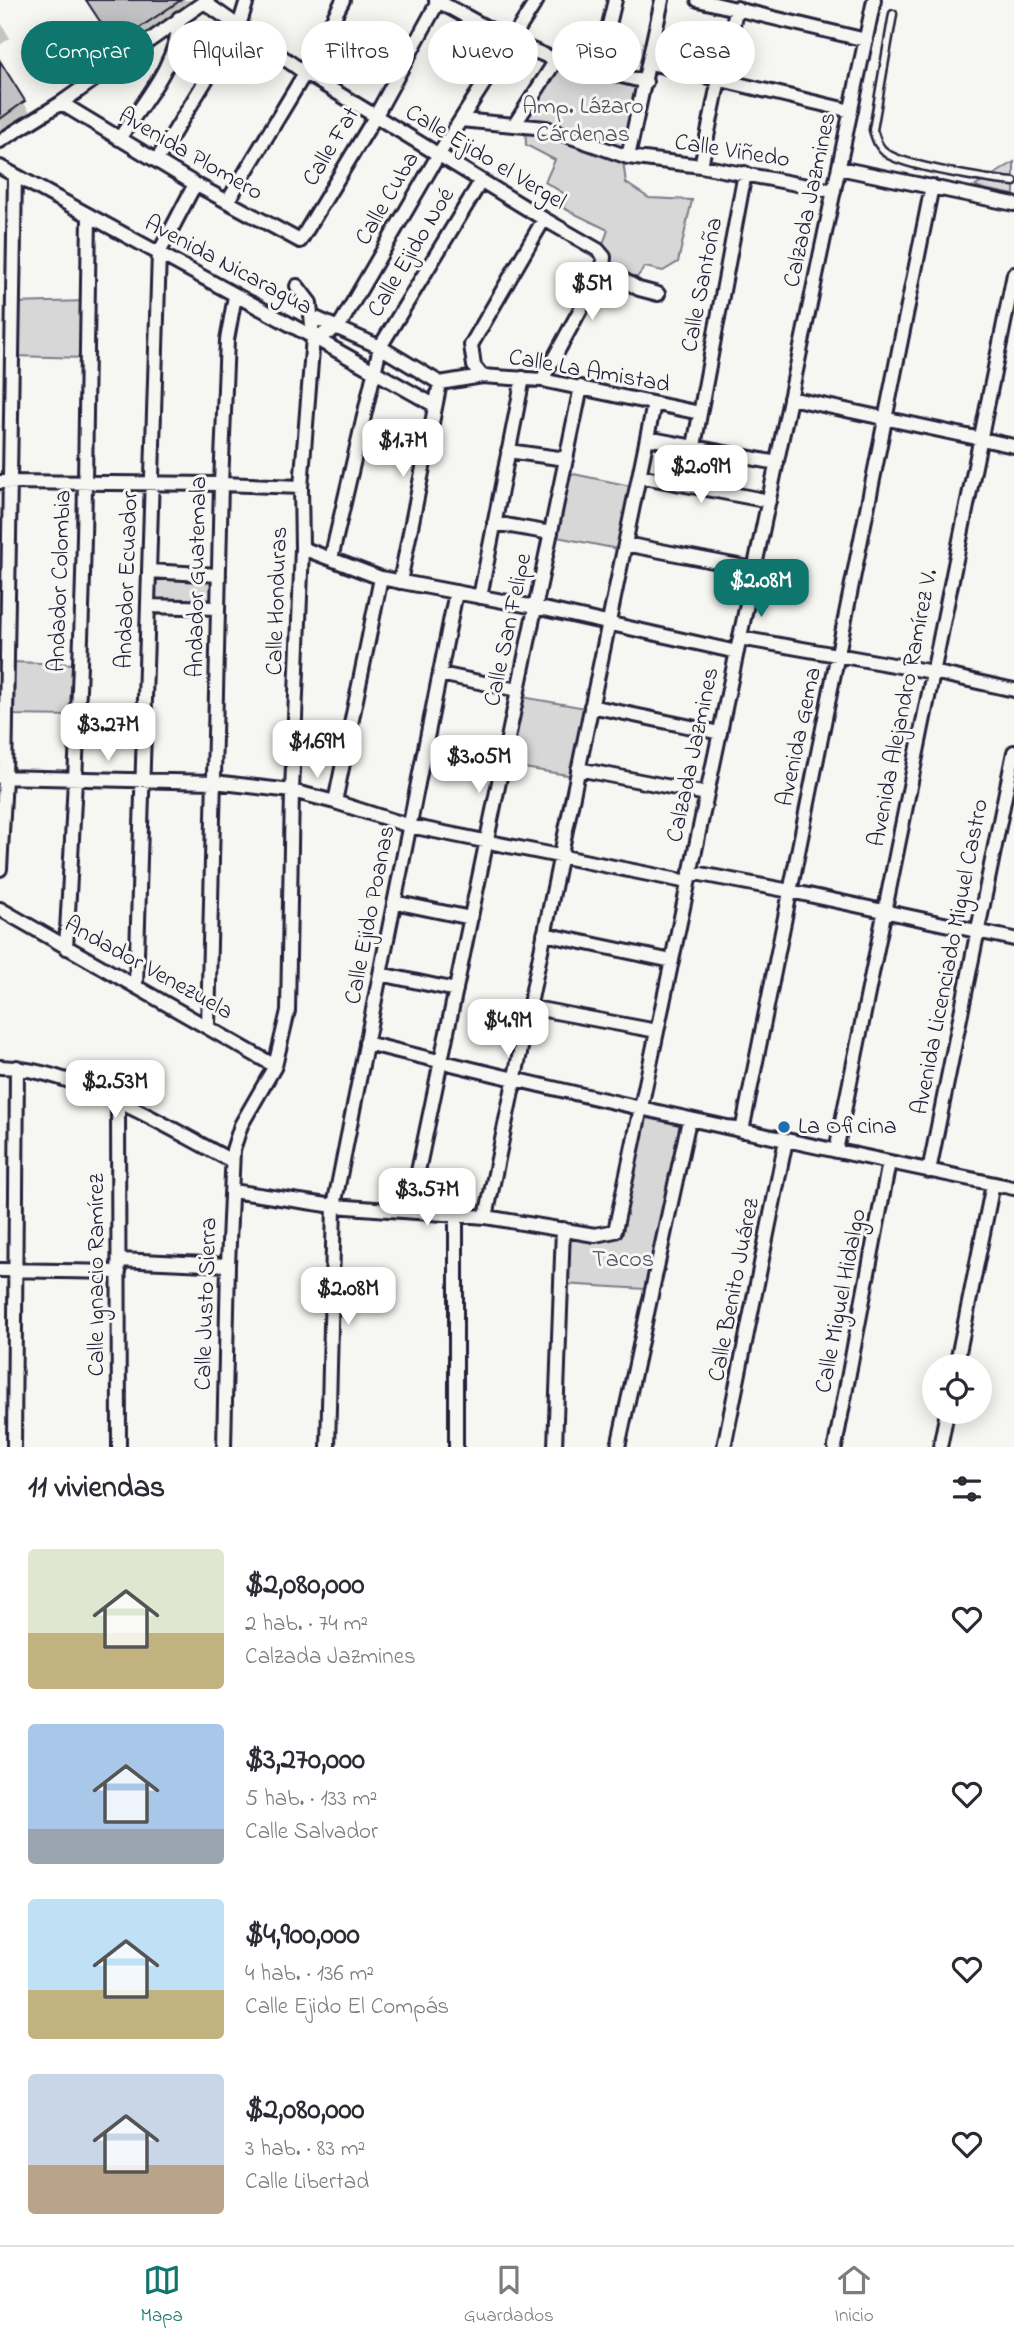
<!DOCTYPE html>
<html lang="es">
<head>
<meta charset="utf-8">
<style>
  body { margin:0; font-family:"Indie Flower",sans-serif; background:#f7f7f7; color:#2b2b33; height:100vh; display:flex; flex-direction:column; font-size:26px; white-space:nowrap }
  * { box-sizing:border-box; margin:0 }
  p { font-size:23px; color:#7c7c81 }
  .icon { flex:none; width:38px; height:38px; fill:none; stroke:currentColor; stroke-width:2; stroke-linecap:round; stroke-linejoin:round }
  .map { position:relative; height:1447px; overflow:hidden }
  .side { display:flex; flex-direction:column; background:#fff; flex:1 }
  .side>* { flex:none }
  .guide { position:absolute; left:21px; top:21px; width:973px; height:63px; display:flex; gap:14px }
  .fabs { position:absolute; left:922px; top:1354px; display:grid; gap:14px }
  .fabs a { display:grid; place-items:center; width:70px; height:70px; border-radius:50%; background:#fff; box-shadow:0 4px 18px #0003; font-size:35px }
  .price { position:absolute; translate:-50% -60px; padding:0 16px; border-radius:14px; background:#fff; color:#222; font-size:23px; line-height:46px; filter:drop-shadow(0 2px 4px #0008) }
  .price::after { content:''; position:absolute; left:50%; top:42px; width:21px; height:16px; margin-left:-10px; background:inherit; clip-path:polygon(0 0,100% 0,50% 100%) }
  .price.current { background:#0f766e; color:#fff }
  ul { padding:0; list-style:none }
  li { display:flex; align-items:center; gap:21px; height:175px; padding:0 28px }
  li span { display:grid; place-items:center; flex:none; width:196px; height:140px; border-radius:7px; color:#555 }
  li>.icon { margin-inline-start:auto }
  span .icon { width:84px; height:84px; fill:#fffc; stroke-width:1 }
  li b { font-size:30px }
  h2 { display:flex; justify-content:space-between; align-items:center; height:84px; padding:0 28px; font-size:30px }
  .pill { padding:0 24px; border-radius:32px; background:#fff; box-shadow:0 4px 18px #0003; font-size:24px; line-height:63px }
  .pill.current { background:#0f766e; color:#fff }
  .tab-bar { display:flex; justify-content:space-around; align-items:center; height:98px; border-top:2px solid #e1e1e2; background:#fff; font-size:19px; color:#7c7c81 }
  .tab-bar a { display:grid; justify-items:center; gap:4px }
  .tab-bar .current { color:#0f766e }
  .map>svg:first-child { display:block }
  .green { fill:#d7d7d7; stroke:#7c7c89; stroke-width:2 }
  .shadow { fill:#0003 }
  .building { fill:#c2c2c4; stroke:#22223b; stroke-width:2 }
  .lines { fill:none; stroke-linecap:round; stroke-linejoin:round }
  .service-casing { stroke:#22223b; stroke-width:11 }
  .minor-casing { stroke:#22223b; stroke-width:18 }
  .service { stroke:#f6f6f2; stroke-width:6 }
  .minor { stroke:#f6f6f2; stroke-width:12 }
  .poi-dot { fill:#1f6fb2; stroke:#f6f6f2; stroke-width:2.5 }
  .labels { text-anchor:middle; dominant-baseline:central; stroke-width:6; stroke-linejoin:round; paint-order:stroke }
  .park-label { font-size:24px; fill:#4f4f62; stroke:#f6f6f2 }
  .street-label { font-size:24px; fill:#22223b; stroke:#f6f6f2 }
  .poi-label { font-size:24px; fill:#22223b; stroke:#f6f6f2; text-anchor:start }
</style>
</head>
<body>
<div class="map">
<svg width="1014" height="1447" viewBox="0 0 1014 1447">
  <rect width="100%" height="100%" fill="#f6f6f2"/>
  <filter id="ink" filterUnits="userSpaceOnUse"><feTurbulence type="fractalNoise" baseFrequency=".0143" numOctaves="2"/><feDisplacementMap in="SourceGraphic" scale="14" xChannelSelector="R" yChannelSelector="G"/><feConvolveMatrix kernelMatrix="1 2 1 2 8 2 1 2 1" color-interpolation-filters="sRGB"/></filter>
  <g filter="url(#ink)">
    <!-- green -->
    <path class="green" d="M559,64L641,85L623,161L626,183L649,198L692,200L678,262L663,271L645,267L634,281L609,263L602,247L608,230L563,208L568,196L545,182L555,160L526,145L525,118Z
      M1014,162V195L974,187Z
      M87,301L86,358L13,356V303Z
      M564,472L631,486L618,549L552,536Z
      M149,571L219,575L218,608L148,606Z
      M8,662L79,664L77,716L7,715Z
      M522,697L586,708L574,776L511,766Z
      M644,1114L684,1123L645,1289L563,1284L565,1231L593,1237L622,1224L626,1214Z"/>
    <!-- shadow -->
    <path class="shadow" d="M87,0H209L124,57Z
      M0,21L10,38L0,45Z
      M0,65L32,116L0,138Z"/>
    <!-- building -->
    <path class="building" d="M86,0H181L115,44Z
      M0,61L25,101L0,119Z"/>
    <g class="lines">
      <!-- service casing -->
      <g class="service-casing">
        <path id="service" d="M893,14L873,130C876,139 878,147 886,153C903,166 990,180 1014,182"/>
      </g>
      <!-- minor casing -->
      <g class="minor-casing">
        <path id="minor" d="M436,0L511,41L556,60L646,82
          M698,0L866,40
          M204,2L305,73L544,219L598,250L604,257L603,268L542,380
          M650,63L851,111
          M598,70L615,0
          M61,103L195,184L300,241L375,117L439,0
          M461,120L546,128L628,157L701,166L834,191
          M515,124L556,60
          M119,139C142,103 179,63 179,18
          M0,141L61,103L207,0
          M628,157L662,0
          M157,160L239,26L247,0
          M701,166L719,79L737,8
          M0,167L313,337L434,405
          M839,168L1014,204
          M228,201L305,73L343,0
          M603,268L639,289L658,294
          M311,316L380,347L440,383
          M313,337L330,332L341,323L439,154L537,0
          M482,376L474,366L471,345L544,219
          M440,383L482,376L542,380L700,413
          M790,398L1014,446
          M647,438L777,463
          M694,446L745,173
          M508,451L566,459
          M639,476L769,501
          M0,482L221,484L301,487
          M494,523L551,533
          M625,544L754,569
          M302,548L381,578L535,607L737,652
          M331,559L380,347L481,181
          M149,571L219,575
          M400,582L440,383
          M480,597L523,378
          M148,606L218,608
          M740,638L933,672L1014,690
          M440,674L518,690
          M591,706L720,733
          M426,744L503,763
          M578,769L707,794
          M0,777L214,782L292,791L335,802L410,826L688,882
          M335,802L381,578
          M0,869L5,778L15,175
          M690,872L790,891L1014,939
          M394,902L471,918
          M0,909L275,1066
          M544,934L672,961
          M66,948C75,793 83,637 85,481C87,393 87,304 89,216
          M380,974L456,990
          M136,986L159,253L195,184
          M529,1007L657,1031
          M208,1027L221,484L227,340L235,296
          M366,1043C581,1097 797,1143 1014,1188
          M0,1067C77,1069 164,1126 232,1161
          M118,1102L119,1447
          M742,1131L932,186
          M836,1151L1014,274
          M929,1171L1014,752
          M232,1191L334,1206L486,1217L595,1235L615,1231L874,0
          M410,1210L581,387
          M486,1217L654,404
          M119,1260L228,1265
          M0,1270L119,1272
          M956,1367L993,1184
          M14,1447L17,1067
          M224,1447L228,1265L233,1150L241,1125L275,1066L288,1011L292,791L302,548L301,487L313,337L310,303L297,286
          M328,1447L334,1206L456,592
          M456,1447V1214
          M555,1447L563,1229
          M618,1447L689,1120
          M724,1447L786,1140
          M835,1447L889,1162
          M940,1447L947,1412"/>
      </g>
      <!-- service -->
      <use href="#service" class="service"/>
      <!-- minor -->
      <use href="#minor" class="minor"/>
    </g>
  </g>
  <!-- markers -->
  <circle class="poi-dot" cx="784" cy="1127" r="7"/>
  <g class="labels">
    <!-- park labels -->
    <g class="park-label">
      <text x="583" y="107">Amp. Lázaro<tspan x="583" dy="28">Cárdenas</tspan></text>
      <text x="623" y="1260">Tacos</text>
    </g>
    <!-- street labels -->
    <g class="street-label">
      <text transform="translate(332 147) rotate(-59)">Calle Fat</text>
      <text transform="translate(732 152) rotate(9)">Calle Viñedo</text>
      <text transform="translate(190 155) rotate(30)">Avenida Plomero</text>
      <text transform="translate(485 158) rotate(31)">Calle Ejido el Vergel</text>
      <text transform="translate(388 199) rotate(-60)">Calle Cuba</text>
      <text transform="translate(811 200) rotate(-78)">Calzada Jazmines</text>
      <text transform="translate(412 253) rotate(-59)">Calle Ejido Noé</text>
      <text transform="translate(228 266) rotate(28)">Avenida Nicaragua</text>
      <text transform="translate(703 285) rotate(-79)">Calle Santoña</text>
      <text transform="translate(589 372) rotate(10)">Calle La Amistad</text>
      <text transform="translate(198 577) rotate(-89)">Andador Guatemala</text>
      <text transform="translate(128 580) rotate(-88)">Andador Ecuador</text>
      <text transform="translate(61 581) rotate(-88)">Andador Colombia</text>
      <text transform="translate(278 601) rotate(-88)">Calle Honduras</text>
      <text transform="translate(509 630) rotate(-78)">Calle San Felipe</text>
      <text transform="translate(904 708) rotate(-79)">Avenida Alejandro Ramírez V.</text>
      <text transform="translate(800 737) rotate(-78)">Avenida Gema</text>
      <text transform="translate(694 755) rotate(-78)">Calzada Jazmines</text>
      <text transform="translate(371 915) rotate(-79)">Calle Ejido Poanas</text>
      <text transform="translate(951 957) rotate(-79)">Avenida Licenciado Miguel Castro</text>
      <text transform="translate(148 969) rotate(29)">Andador Venezuela</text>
      <text transform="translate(97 1275) rotate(-90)">Calle Ignacio Ramírez</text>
      <text transform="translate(735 1290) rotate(-79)">Calle Benito Juárez</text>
      <text transform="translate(842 1301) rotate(-79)">Calle Miguel Hidalgo</text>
      <text transform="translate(207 1304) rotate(-88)">Calle Justo Sierra</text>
    </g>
    <!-- poi labels -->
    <g class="poi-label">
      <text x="798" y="1127">La Oficina</text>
    </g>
  </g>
</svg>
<div class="fabs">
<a><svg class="icon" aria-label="locate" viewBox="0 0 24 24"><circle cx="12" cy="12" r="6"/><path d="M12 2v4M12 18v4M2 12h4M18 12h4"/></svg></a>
</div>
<b class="price" style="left:592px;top:322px">$5M</b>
<b class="price" style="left:403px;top:479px">$1.7M</b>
<b class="price" style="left:701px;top:505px">$2.09M</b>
<b class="price current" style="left:761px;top:619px">$2.08M</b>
<b class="price" style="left:108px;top:763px">$3.27M</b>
<b class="price" style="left:317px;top:780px">$1.69M</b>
<b class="price" style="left:479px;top:795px">$3.05M</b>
<b class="price" style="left:508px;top:1059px">$4.9M</b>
<b class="price" style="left:115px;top:1120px">$2.53M</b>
<b class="price" style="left:427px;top:1228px">$3.57M</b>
<b class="price" style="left:348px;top:1327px">$2.08M</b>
<div class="guide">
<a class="pill current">Comprar</a>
<a class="pill">Alquilar</a>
<a class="pill">Filtros</a>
<a class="pill">Nuevo</a>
<a class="pill">Piso</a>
<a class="pill">Casa</a>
</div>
</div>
<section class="side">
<h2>11 viviendas<svg class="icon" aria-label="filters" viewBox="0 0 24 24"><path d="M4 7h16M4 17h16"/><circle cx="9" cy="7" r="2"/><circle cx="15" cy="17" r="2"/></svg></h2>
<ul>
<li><span style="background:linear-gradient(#dfe7d0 60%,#c2b280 0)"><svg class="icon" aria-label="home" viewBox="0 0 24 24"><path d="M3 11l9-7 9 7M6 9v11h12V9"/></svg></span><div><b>$2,080,000</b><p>2 hab. · 74 m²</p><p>Calzada Jazmines</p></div><svg class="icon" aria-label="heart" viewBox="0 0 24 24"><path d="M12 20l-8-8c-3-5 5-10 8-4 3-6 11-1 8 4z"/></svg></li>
<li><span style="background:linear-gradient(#a9c7e8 75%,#9aa5b1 0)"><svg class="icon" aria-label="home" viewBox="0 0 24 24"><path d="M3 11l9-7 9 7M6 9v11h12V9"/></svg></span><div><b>$3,270,000</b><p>5 hab. · 133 m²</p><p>Calle Salvador</p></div><svg class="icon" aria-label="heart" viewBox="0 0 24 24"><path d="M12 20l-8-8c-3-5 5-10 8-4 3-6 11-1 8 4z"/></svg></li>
<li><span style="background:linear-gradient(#bfe0f5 65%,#c2b280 0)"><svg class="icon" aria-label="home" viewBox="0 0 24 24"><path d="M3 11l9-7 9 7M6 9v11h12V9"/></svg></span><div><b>$4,900,000</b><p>4 hab. · 136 m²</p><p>Calle Ejido El Compás</p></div><svg class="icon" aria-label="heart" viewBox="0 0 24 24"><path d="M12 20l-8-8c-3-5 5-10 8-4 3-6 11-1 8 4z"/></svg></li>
<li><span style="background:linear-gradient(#c9d6e8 65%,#b9a48a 0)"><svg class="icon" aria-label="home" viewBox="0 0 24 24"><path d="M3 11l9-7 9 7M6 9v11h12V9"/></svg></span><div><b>$2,080,000</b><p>3 hab. · 83 m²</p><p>Calle Libertad</p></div><svg class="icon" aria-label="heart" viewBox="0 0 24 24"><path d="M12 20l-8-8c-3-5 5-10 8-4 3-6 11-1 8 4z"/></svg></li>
</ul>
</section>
<nav class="tab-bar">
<a class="current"><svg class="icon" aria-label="map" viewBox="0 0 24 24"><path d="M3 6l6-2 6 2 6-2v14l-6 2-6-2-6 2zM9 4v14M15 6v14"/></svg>Mapa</a>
<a><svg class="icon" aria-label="saved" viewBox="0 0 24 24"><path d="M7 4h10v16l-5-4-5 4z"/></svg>Guardados</a>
<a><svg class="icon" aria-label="home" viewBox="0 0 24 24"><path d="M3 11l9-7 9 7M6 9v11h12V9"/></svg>Inicio</a>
</nav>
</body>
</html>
